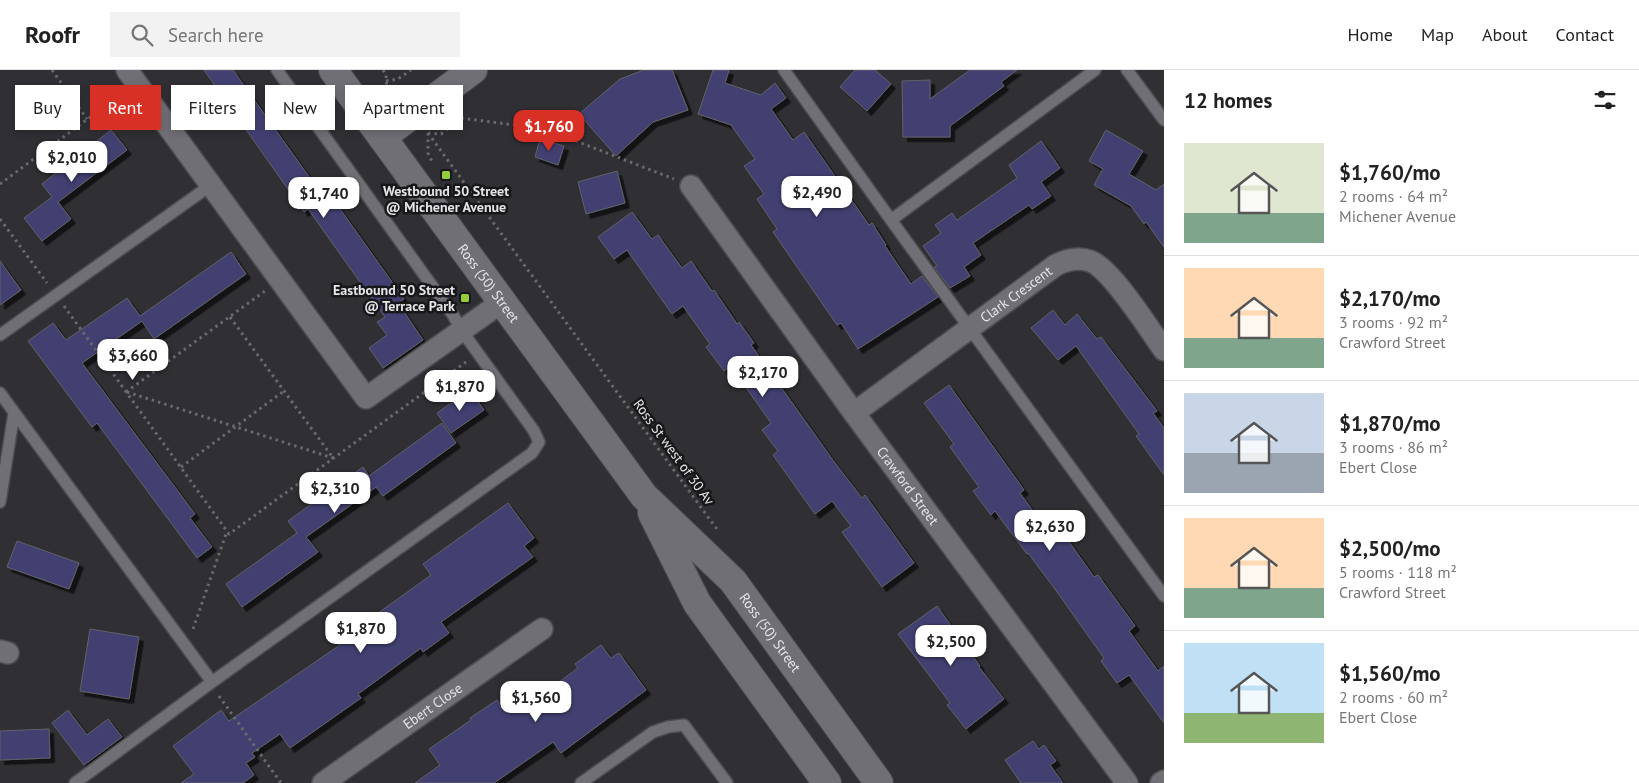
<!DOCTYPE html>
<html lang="en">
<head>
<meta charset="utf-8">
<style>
  body { margin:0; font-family:"PT Sans",sans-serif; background:#f2f2f2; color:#222; height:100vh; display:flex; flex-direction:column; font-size:19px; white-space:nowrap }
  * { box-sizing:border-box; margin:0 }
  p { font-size:16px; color:#767676 }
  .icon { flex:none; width:28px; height:28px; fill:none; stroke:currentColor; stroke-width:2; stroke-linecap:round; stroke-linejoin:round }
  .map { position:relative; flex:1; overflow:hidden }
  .panel { display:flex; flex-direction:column; background:#fff; width:475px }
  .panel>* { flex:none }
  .top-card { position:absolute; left:15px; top:15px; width:475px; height:45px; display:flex; gap:10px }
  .price { position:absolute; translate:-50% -42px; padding:0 11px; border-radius:10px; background:#fff; color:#222; font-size:16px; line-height:32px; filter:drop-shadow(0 1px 2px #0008) }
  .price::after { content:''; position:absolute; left:50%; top:30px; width:15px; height:11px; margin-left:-8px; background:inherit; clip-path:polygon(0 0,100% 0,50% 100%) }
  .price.active { background:#d93025; color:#fff }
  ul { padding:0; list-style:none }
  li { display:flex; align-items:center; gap:15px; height:125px; padding:0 20px }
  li+li { border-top:1px solid #e0e0e0 }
  li span { display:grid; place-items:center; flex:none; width:140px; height:100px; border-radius:0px; color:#555 }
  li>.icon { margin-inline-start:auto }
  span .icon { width:60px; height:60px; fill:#fffc; stroke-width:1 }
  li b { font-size:21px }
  h2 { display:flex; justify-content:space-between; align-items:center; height:60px; padding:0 20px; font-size:21px }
  .chip { padding:0 18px; border-radius:0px; background:#fff; box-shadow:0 2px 8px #0003; font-size:18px; line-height:45px }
  .chip.active { background:#d93025; color:#fff }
  header { display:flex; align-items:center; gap:30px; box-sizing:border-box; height:70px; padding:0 25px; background:#fff; border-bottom:1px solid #e0e0e0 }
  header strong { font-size:24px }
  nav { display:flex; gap:28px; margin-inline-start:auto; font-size:18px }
  .search { width:350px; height:45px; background:#f2f2f2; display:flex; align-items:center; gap:12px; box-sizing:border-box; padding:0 18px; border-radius:0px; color:#767676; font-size:19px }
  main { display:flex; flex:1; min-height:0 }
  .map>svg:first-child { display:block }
  .building { fill:#423f71; stroke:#616268; filter:url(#shadow) }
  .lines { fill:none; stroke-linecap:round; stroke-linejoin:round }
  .lane-casing { stroke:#4d4d51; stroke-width:14 }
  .street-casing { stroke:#4d4d51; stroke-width:24 }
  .secondary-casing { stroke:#4d4d51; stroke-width:30 }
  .path { stroke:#69696e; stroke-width:3; stroke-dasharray:2.5 4; stroke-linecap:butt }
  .lane { stroke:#6f6f75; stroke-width:11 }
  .street { stroke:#6f6f75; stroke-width:21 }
  .secondary { stroke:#6f6f75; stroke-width:28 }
  .poi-dot { fill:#96cc3a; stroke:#17171a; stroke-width:2 }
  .labels { text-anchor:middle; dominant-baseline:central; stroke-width:5; stroke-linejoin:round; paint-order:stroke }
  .poi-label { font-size:14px; font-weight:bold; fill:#e5e5e9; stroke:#17171a }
  .street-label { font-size:14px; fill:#e5e5e9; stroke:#17171a }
</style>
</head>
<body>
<header>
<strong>Roofr</strong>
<div class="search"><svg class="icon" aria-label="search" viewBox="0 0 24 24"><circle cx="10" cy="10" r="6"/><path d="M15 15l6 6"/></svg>Search here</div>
<nav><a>Home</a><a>Map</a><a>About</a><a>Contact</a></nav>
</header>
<main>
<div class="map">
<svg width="1164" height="713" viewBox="0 0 1164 713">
  <defs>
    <filter id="shadow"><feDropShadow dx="4.5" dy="4.5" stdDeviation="0" flood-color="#0009"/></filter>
  </defs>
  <rect width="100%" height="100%" fill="#2f2f34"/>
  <!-- building -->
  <path class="building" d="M204,0H233L322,125L328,122L404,229L398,233L423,270L383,298L369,278L387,265L377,252L385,247L308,139L304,142Z
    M644,0H672L688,40L653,52L616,86L579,44L620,9Z
    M713,0H729L725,13L761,25L775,13L786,28L771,39L793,70L804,62L869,155L872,153L886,175L885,176L911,214L922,206L938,227L858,279L841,253L837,255L773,162L777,159L757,129L764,124L744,96L755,89L731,55L698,44Z
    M855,0H875L891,14L867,41L840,17Z
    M970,0H1017L1001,12L1004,16L950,56V67H903L902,11L930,10V29Z
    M111,60L127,80L58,132L71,149L42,171L24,148L52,127L42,114Z
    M1106,60L1143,81L1129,104L1156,120L1164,114V177L1146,152L1144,154L1131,136L1094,115L1103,99L1089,91Z
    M540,69L564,76L558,95L535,87Z
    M1041,71L1060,98L1041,112L1051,126L1032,139L1029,135L973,173L981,185L964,197L970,206L950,218L934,197L937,196L923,176L941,163L935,155L952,143L957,150L1017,108L1009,95Z
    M617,101L625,133L586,144L578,112Z
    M632,142L652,169L658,165L682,198L691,191L712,221L714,220L737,254L739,252L754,273L751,275L835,393L862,428L865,425L914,493L882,517L842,462L851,456L832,431L815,444L773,385L778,381L762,360L771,353L731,296L724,301L706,277L710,274L683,236L672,244L627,180L614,189L598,167Z
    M231,182L246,204L154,269L142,251L82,293L195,444L190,448L212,477L197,488L97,353L92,357L28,271L53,253L66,270L127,228L140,246Z
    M0,191L21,220L0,235Z
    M1053,240L1065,255L1077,244L1097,269L1101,267L1157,341L1153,343L1164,358V405L1136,366L1139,364L1076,276L1058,290L1031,258Z
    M949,315L1024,420L1020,423L1056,473L1065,466L1094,507L1098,505L1135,556L1129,561L1158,601L1164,596V653L1129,605L1117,613L1101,591L1104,588L1052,515L1028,483L1027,484L995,441L991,445L973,421L979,417L950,377L954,374L924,333Z
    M470,320L484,340L451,363L437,343Z
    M442,353L456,373L383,426L376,417L306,467L318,482L242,537L226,514L297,463L288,451L363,397L369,406Z
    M508,433L534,468L524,476L533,487L441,552L449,563L423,582L421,578L358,624L361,628L290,678L280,664L252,683L255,687L246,693L254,705L243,713H181L194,704L173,676L221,640L229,651L340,575L338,572L431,505L423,494Z
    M17,471L79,493L69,519L7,497Z
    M937,536L980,596L979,597L1004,629L966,659L947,635L950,633L898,564Z
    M90,559L139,567L129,629L80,621Z
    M601,575L611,588L619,583L646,620L561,683L553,672L494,713H415L440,695L429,679L471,650L470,648L497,630L506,643L515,637L519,642L578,598L575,594Z
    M68,640L87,665L108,649L122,667L84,695L52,653Z
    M49,659L50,688L0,690V661Z
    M1033,671L1039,679L1044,675L1056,691L1050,695L1063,713H1021L1005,690Z"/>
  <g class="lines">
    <!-- lane casing -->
    <g class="lane-casing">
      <path id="lane" d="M784,0L891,150L1164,526
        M1127,0L1164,50
        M891,150L1095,0
        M0,265L211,115
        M0,323L212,612
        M0,432L14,343
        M75,713L212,612L532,383L539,372L534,361L462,261L453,245L277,0
        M581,713L653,662L668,657L684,655L727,713"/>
    </g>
    <!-- street casing -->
    <g class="street-casing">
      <g id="street">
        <path d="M127,0L366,328L502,232"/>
        <path id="s1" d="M691,116L854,343L1127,713"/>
        <path id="s2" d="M854,343L1056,195C1066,190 1078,187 1090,191C1111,198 1149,259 1164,280"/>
        <path d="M0,581L8,583"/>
        <path id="s3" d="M323,713L542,559"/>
        <path d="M1161,713L1164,711"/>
      </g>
    </g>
    <!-- secondary casing -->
    <g class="secondary-casing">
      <g id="secondary">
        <path id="s4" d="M333,0L644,426L733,511L879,713"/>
        <path d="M382,67L473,0"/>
        <path d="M652,443L697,533L827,713"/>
      </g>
    </g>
    <!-- path -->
    <path class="path" d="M52,0L87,49
      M383,0L386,4L387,22L393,30
      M386,11L398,9L411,0
      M428,63L719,462
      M428,63L441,64L461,48L545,59L674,109
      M428,63V83L433,94
      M0,114L120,25
      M0,149L47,213
      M64,236L229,464L466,292
      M230,247L333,388
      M126,322L265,221
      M127,322L333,388
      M181,397L284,321
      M193,559L227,461
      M219,626L281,713"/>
    <!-- lane -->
    <use href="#lane" class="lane"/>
    <!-- street -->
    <use href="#street" class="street"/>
    <!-- secondary -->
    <use href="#secondary" class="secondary"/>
  </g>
  <!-- markers -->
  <g class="poi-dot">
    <rect x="441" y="100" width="10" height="10" rx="2.5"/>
    <rect x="460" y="223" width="10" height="10" rx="2.5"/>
  </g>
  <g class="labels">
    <!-- poi labels -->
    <g class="poi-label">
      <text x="446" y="121">Westbound 50 Street<tspan x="446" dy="16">@ Michener Avenue</tspan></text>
      <text x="455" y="220" text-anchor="end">Eastbound 50 Street<tspan x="455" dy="16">@ Terrace Park</tspan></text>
    </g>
    <!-- street labels -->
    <g class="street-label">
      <text stroke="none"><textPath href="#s4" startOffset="264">Ross (50) Street</textPath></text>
      <text stroke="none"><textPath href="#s2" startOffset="201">Clark Crescent</textPath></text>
      <text transform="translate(674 382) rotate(54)">Ross St west of 30 Av</text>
      <text stroke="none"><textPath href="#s1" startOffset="370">Crawford Street</textPath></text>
      <text stroke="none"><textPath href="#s4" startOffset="714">Ross (50) Street</textPath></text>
      <text stroke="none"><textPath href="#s3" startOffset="134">Ebert Close</textPath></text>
    </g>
  </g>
</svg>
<b class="price active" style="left:549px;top:82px">$1,760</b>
<b class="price" style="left:72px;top:113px">$2,010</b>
<b class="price" style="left:817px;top:148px">$2,490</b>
<b class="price" style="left:324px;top:149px">$1,740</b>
<b class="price" style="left:133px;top:311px">$3,660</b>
<b class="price" style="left:763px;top:328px">$2,170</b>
<b class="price" style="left:460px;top:342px">$1,870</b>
<b class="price" style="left:335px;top:444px">$2,310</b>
<b class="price" style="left:1050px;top:482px">$2,630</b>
<b class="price" style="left:361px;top:584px">$1,870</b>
<b class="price" style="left:951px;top:597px">$2,500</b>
<b class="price" style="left:536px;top:653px">$1,560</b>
<div class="top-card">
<a class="chip">Buy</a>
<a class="chip active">Rent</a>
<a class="chip">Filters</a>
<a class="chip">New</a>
<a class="chip">Apartment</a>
</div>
</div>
<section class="panel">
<h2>12 homes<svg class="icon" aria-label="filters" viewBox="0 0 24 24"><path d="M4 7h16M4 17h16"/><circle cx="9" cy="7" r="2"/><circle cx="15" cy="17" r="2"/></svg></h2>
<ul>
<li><span style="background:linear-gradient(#dfe7d0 70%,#7fa58c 0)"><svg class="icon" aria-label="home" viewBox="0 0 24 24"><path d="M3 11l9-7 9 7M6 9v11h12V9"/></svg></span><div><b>$1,760/mo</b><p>2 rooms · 64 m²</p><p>Michener Avenue</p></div></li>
<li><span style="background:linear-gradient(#ffd9b3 70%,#7fa58c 0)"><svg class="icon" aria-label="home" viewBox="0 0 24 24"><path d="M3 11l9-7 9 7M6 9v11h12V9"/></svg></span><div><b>$2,170/mo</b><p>3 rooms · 92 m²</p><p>Crawford Street</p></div></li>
<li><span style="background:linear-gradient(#c9d6e8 60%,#9aa5b1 0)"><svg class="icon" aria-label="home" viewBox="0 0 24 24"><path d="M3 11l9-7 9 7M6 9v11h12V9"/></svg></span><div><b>$1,870/mo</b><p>3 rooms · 86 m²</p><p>Ebert Close</p></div></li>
<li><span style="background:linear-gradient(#ffd9b3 70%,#7fa58c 0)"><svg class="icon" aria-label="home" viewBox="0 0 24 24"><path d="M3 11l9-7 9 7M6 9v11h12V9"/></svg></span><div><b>$2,500/mo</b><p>5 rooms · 118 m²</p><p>Crawford Street</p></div></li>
<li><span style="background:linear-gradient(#bfe0f5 70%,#8fb573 0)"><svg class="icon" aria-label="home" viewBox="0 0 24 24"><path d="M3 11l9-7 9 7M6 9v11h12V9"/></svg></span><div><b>$1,560/mo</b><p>2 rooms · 60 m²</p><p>Ebert Close</p></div></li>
</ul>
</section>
</main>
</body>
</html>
